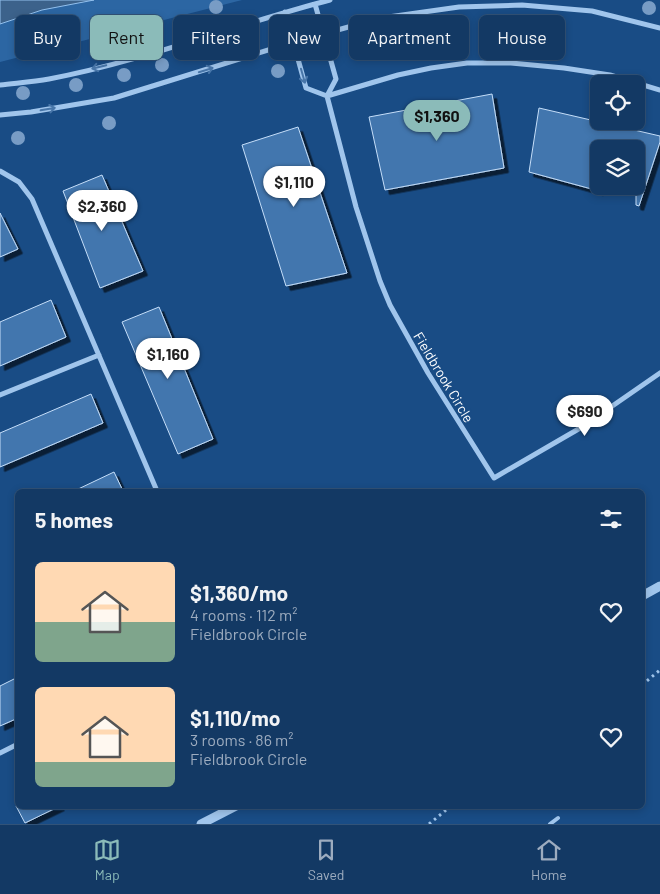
<!DOCTYPE html>
<html lang="en">
<head>
<meta charset="utf-8">
<style>
  body { margin:0; font-family:Barlow,sans-serif; background:#20446d; color:#f1f3f6; height:100vh; display:flex; flex-direction:column; font-size:19px; white-space:nowrap }
  * { box-sizing:border-box; margin:0 }
  p { font-size:16px; color:#9dacbf }
  .icon { flex:none; width:28px; height:28px; fill:none; stroke:currentColor; stroke-width:2; stroke-linecap:round; stroke-linejoin:round }
  .map { position:relative; flex:1; overflow:hidden }
  .sheet { position:absolute; left:15px; top:489px; width:630px; height:320px; display:flex; flex-direction:column; background:#133964; border-radius:8px; box-shadow:0 2px 8px #0003,0 0 0 1px #325378 }
  .sheet>* { flex:none }
  .hud { position:absolute; left:15px; top:15px; width:630px; height:45px; display:flex; gap:10px }
  .buttons { position:absolute; left:590px; top:75px; display:grid; gap:10px }
  .buttons a { display:grid; place-items:center; width:55px; height:55px; border-radius:8px; background:#133964; box-shadow:0 2px 8px #0003,0 0 0 1px #325378; font-size:25px }
  .price { position:absolute; translate:-50% -42px; padding:0 11px; border-radius:18px; background:#fff; color:#222; font-size:16px; line-height:32px; filter:drop-shadow(0 1px 2px #0008) }
  .price::after { content:''; position:absolute; left:50%; top:30px; width:15px; height:11px; margin-left:-8px; background:inherit; clip-path:polygon(0 0,100% 0,50% 100%) }
  .price.active { background:#8bbbb9; color:#111 }
  ul { padding:0; list-style:none }
  li { display:flex; align-items:center; gap:15px; height:125px; padding:0 20px }
  li span { display:grid; place-items:center; flex:none; width:140px; height:100px; border-radius:8px; color:#555 }
  li>.icon { margin-inline-start:auto }
  span .icon { width:60px; height:60px; fill:#fffc; stroke-width:1 }
  li b { font-size:21px }
  h2 { display:flex; justify-content:space-between; align-items:center; height:60px; padding:0 20px; font-size:21px }
  .tag { padding:0 18px; border-radius:8px; background:#133964; box-shadow:0 2px 8px #0003,0 0 0 1px #325378; font-size:18px; line-height:45px }
  .tag.active { background:#8bbbb9; color:#111 }
  .tab-bar { display:flex; justify-content:space-around; align-items:center; height:70px; border-top:1px solid #325378; background:#133964; font-size:14px; color:#9dacbf }
  .tab-bar a { display:grid; justify-items:center; gap:2px }
  .tab-bar .active { color:#8bbbb9 }
  .map>svg:first-child { display:block }
  .green { fill:#2c66a3 }
  .water { fill:#3c628b; stroke:#92c0ee }
  .building { fill:#4276ae; stroke:#c5def9; filter:url(#shadow) }
  .lines { fill:none; stroke-linecap:round; stroke-linejoin:round }
  .path { stroke:#a0c5ec; stroke-width:3; stroke-dasharray:2.5 4; stroke-linecap:butt }
  .service { stroke:#a0c5ec; stroke-width:4 }
  .minor { stroke:#a0c5ec; stroke-width:5 }
  .tertiary { stroke:#a0c5ec; stroke-width:9 }
  .tree { fill:#789cc5 }
  .oneway { stroke:#4876a9 }
  .labels { text-anchor:middle; dominant-baseline:central; stroke-width:4; stroke-linejoin:round; paint-order:stroke }
  .street-label { font-size:14px; fill:#fff; stroke:#194c85 }
</style>
</head>
<body>
<div class="map">
<svg width="660" height="824" viewBox="0 0 660 824">
  <defs>
    <filter id="shadow"><feDropShadow dx="4.5" dy="4.5" stdDeviation="0" flood-color="#0009"/></filter>
  </defs>
  <rect width="100%" height="100%" fill="#194c85"/>
  <!-- green -->
  <path class="green" d="M0,0H242L0,62Z"/>
  <!-- water -->
  <path class="water" d="M0,0H94L42,10L0,24Z"/>
  <!-- building -->
  <path class="building" d="M492,94L504,168L385,190L369,117Z
    M539,108L660,136V142L639,206L636,205V149H599V191L529,172Z
    M298,127L347,273L286,286L242,145Z
    M102,175L143,271L100,288L63,191Z
    M0,213L18,249L0,257Z
    M51,300L66,337L0,366V322Z
    M159,307L213,439L178,454L122,322Z
    M91,394L103,423L0,467V433Z
    M114,472L123,491H74Z
    M18,677V718L0,726V686Z
    M16,806H60L25,823Z"/>
  <g class="lines">
    <!-- path -->
    <path class="path" d="M642,685L660,670
      M429,824L451,806"/>
    <!-- service -->
    <path class="service" d="M550,824L558,818"/>
    <!-- minor -->
    <path class="minor" d="M315,4L336,79L327,96L356,207L380,281L390,305L428,373L494,478L582,427L660,373
      M285,12L306,88L327,96L398,75L431,68L467,63H511L564,68L610,75L660,90
      M0,85C16,83 33,82 49,79C145,61 236,24 330,0
      M0,115L31,112L114,98L294,42L381,18L459,7L522,5L592,11L660,28
      M0,171L19,182L32,199L157,491
      M0,395L99,355
      M0,753L18,744"/>
    <!-- tertiary -->
    <path class="tertiary" d="M642,596L660,586
      M201,824L236,806"/>
  </g>
  <!-- trees -->
  <g class="tree">
    <circle cx="216" cy="7" r="7"/>
    <circle cx="649" cy="8" r="7"/>
    <circle cx="526" cy="24" r="7"/>
    <circle cx="444" cy="31" r="7"/>
    <circle cx="135" cy="34" r="7"/>
    <circle cx="244" cy="39" r="7"/>
    <circle cx="362" cy="46" r="7"/>
    <circle cx="46" cy="50" r="7"/>
    <circle cx="200" cy="53" r="7"/>
    <circle cx="162" cy="65" r="7"/>
    <circle cx="278" cy="71" r="7"/>
    <circle cx="124" cy="75" r="7"/>
    <circle cx="76" cy="85" r="7"/>
    <circle cx="23" cy="93" r="7"/>
    <circle cx="109" cy="123" r="7"/>
    <circle cx="18" cy="138" r="7"/>
  </g>
  <!-- one-way arrows -->
  <defs><path id="oneway-shaft" d="M-6 0H5M1.5-3L5.5 0L1.5 3" fill="none" stroke-width="1.6" stroke-linecap="round" stroke-linejoin="round" transform="scale(1.25)"/></defs>
  <g class="oneway">
    <use href="#oneway-shaft" transform="translate(99 67) rotate(166)"/>
    <use href="#oneway-shaft" transform="translate(206 70) rotate(-17)"/>
    <use href="#oneway-shaft" transform="translate(303 76) rotate(74)"/>
    <use href="#oneway-shaft" transform="translate(48 109) rotate(-10)"/>
  </g>
  <g class="labels">
    <!-- street labels -->
    <g class="street-label">
      <text transform="translate(444 377) rotate(59)">Fieldbrook Circle</text>
    </g>
  </g>
</svg>
<div class="buttons">
<a><svg class="icon" aria-label="locate" viewBox="0 0 24 24"><circle cx="12" cy="12" r="6"/><path d="M12 2v4M12 18v4M2 12h4M18 12h4"/></svg></a>
<a><svg class="icon" aria-label="layers" viewBox="0 0 24 24"><path d="M12 4l9 5-9 5-9-5zM3 14l9 5 9-5"/></svg></a>
</div>
<b class="price active" style="left:437px;top:142px">$1,360</b>
<b class="price" style="left:294px;top:208px">$1,110</b>
<b class="price" style="left:102px;top:232px">$2,360</b>
<b class="price" style="left:168px;top:380px">$1,160</b>
<b class="price" style="left:585px;top:437px">$690</b>
<div class="hud">
<a class="tag">Buy</a>
<a class="tag active">Rent</a>
<a class="tag">Filters</a>
<a class="tag">New</a>
<a class="tag">Apartment</a>
<a class="tag">House</a>
</div>
<section class="sheet">
<h2>5 homes<svg class="icon" aria-label="filters" viewBox="0 0 24 24"><path d="M4 7h16M4 17h16"/><circle cx="9" cy="7" r="2"/><circle cx="15" cy="17" r="2"/></svg></h2>
<ul>
<li><span style="background:linear-gradient(#ffd9b3 60%,#7fa58c 0)"><svg class="icon" aria-label="home" viewBox="0 0 24 24"><path d="M3 11l9-7 9 7M6 9v11h12V9"/></svg></span><div><b>$1,360/mo</b><p>4 rooms · 112 m²</p><p>Fieldbrook Circle</p></div><svg class="icon" aria-label="heart" viewBox="0 0 24 24"><path d="M12 20l-8-8c-3-5 5-10 8-4 3-6 11-1 8 4z"/></svg></li>
<li><span style="background:linear-gradient(#ffd9b3 75%,#7fa58c 0)"><svg class="icon" aria-label="home" viewBox="0 0 24 24"><path d="M3 11l9-7 9 7M6 9v11h12V9"/></svg></span><div><b>$1,110/mo</b><p>3 rooms · 86 m²</p><p>Fieldbrook Circle</p></div><svg class="icon" aria-label="heart" viewBox="0 0 24 24"><path d="M12 20l-8-8c-3-5 5-10 8-4 3-6 11-1 8 4z"/></svg></li>
</ul>
</section>
</div>
<nav class="tab-bar">
<a class="active"><svg class="icon" aria-label="map" viewBox="0 0 24 24"><path d="M3 6l6-2 6 2 6-2v14l-6 2-6-2-6 2zM9 4v14M15 6v14"/></svg>Map</a>
<a><svg class="icon" aria-label="saved" viewBox="0 0 24 24"><path d="M7 4h10v16l-5-4-5 4z"/></svg>Saved</a>
<a><svg class="icon" aria-label="home" viewBox="0 0 24 24"><path d="M3 11l9-7 9 7M6 9v11h12V9"/></svg>Home</a>
</nav>
</body>
</html>
